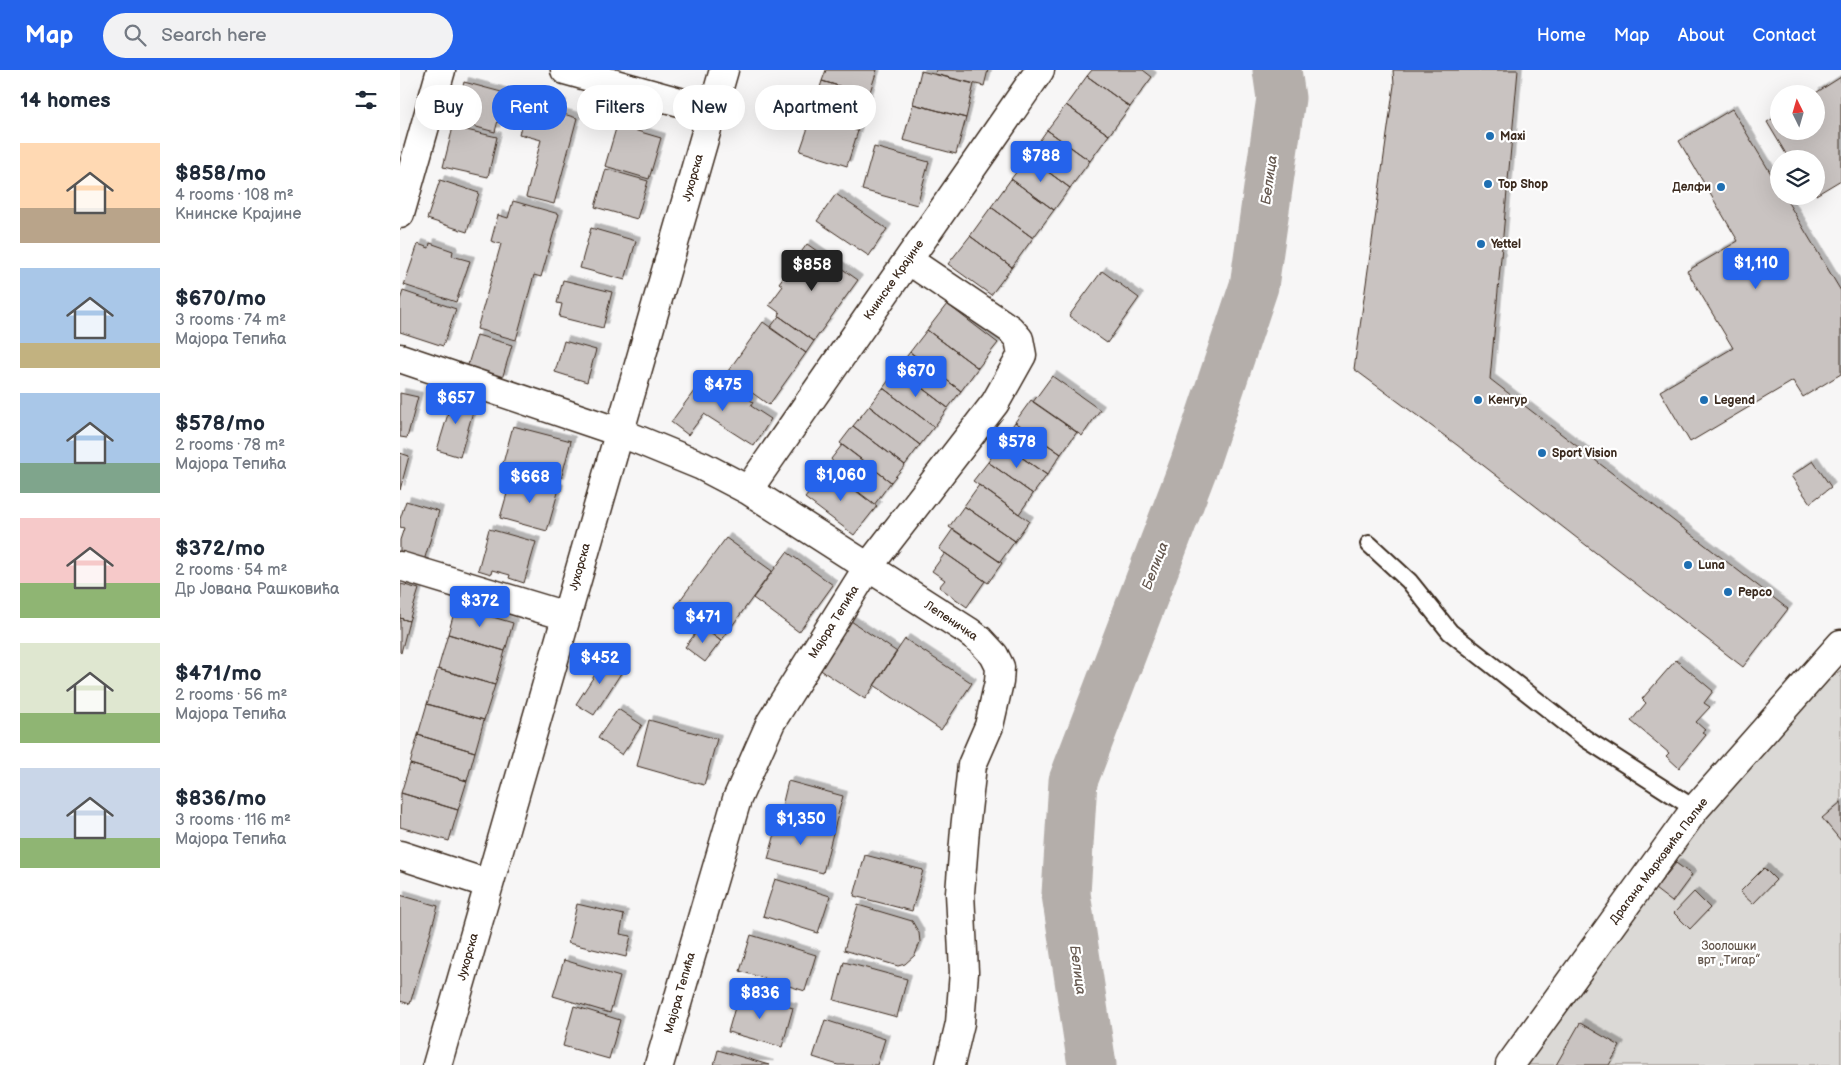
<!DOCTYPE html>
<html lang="en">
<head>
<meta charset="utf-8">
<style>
  body { margin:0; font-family:"Balsamiq Sans",sans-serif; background:#f2f2f3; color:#1f2937; height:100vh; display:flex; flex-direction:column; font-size:19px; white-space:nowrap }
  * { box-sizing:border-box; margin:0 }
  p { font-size:16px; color:#747a83 }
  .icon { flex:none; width:28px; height:28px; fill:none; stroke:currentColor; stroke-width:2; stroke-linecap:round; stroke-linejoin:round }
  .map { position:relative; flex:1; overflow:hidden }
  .sheet { display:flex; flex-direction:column; background:#fff; width:400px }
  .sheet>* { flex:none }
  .guide { position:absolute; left:15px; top:15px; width:475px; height:45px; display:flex; gap:10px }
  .needle { width:32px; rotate:355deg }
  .fabs { position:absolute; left:1370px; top:15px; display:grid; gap:10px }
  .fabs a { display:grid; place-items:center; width:55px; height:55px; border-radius:50%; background:#fff; box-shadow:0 5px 20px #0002; font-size:25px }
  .price { position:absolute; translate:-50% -42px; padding:0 11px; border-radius:5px; background:#2563eb; color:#fff; font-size:16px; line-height:32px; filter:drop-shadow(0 1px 2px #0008) }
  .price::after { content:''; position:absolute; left:50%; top:30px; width:15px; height:11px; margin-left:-8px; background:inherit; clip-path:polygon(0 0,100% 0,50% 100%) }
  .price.on { background:#222; color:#fff }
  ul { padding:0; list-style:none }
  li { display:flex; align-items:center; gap:15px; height:125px; padding:0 20px }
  li span { display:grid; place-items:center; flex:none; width:140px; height:100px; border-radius:0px; color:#555 }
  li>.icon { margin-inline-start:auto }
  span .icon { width:60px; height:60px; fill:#fffc; stroke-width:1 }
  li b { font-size:21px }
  h2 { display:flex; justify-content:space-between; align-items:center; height:60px; padding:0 20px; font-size:21px }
  .tag { padding:0 18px; border-radius:22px; background:#fff; box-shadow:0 5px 20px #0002; font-size:18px; line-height:45px }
  .tag.on { background:#2563eb; color:#fff }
  header { display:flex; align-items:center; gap:30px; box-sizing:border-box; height:70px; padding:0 25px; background:#2563eb; color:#fff }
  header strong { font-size:24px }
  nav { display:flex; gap:28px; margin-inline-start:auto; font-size:18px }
  .search { width:350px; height:45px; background:#f2f2f3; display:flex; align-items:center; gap:12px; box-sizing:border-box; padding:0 18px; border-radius:28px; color:#747a83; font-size:19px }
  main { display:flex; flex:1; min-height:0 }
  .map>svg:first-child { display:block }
  .green { fill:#dbd9d6; stroke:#8b827a }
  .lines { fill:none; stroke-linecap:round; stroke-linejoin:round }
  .river { stroke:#b4aeaa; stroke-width:49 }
  .building { fill:#c9c3c1; stroke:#3b2a1e; filter:url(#shadow) }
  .service-casing { stroke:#3b2a1e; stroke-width:20 }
  .minor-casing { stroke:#3b2a1e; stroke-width:31 }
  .service { stroke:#fff; stroke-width:16 }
  .minor { stroke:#fff; stroke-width:28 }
  .poi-dot { fill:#1f6fb2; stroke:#fff; stroke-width:2 }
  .labels { text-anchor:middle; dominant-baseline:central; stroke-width:4.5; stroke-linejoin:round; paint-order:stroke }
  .poi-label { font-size:12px; font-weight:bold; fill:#3b2a1e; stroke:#fff; text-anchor:start }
  .street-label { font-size:12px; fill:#3b2a1e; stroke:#fff }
  .park-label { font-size:12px; fill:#63564c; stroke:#fff }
  .water-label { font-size:14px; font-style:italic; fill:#65584f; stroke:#fff }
</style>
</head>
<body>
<header>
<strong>Map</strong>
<div class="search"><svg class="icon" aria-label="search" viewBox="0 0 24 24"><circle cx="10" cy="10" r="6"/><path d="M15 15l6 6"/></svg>Search here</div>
<nav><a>Home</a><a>Map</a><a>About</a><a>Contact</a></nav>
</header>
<main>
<section class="sheet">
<h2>14 homes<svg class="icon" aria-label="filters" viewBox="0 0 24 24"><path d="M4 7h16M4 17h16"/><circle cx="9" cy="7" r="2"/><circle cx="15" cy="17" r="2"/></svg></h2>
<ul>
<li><span style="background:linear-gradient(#ffd9b3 65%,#b9a48a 0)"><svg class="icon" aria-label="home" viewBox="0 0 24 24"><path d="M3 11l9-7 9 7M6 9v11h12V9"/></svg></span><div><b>$858/mo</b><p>4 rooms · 108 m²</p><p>Книнске Крајине</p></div></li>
<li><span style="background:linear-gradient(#a9c7e8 75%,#c2b280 0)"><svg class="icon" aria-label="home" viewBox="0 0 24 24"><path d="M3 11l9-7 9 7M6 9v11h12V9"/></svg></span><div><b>$670/mo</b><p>3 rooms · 74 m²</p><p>Мајора Тепића</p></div></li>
<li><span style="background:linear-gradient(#a9c7e8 70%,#7fa58c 0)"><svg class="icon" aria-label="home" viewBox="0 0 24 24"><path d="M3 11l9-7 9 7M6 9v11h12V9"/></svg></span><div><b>$578/mo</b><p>2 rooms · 78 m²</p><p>Мајора Тепића</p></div></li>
<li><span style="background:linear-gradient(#f6c9c9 65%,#8fb573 0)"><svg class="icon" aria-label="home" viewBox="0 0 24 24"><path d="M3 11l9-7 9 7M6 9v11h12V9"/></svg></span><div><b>$372/mo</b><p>2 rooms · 54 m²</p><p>Др Јована Рашковића</p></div></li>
<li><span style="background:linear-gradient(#dfe7d0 70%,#8fb573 0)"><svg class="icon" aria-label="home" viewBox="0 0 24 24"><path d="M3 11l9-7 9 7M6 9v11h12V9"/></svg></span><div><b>$471/mo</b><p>2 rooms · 56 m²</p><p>Мајора Тепића</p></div></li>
<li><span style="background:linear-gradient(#c9d6e8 70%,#8fb573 0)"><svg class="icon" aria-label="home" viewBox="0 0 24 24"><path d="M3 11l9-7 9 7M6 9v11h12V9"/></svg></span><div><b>$836/mo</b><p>3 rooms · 116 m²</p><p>Мајора Тепића</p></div></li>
</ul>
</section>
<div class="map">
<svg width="1441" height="995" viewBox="0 0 1441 995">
  <defs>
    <filter id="shadow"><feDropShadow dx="4.5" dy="-4.5" stdDeviation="0" flood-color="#0004"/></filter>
  </defs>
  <rect width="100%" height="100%" fill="#f7f6f6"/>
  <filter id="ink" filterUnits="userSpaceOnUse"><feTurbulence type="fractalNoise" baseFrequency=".02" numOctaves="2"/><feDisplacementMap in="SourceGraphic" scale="10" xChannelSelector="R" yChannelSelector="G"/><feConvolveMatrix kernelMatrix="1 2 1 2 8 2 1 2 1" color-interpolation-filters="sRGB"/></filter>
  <g filter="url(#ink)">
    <!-- green -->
    <path class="green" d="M1441,600V995H1117L1388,639Z"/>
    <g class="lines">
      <!-- river -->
      <path class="river" d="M692,995L666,824L673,711L794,395L854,216L881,28L877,0"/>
    </g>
    <!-- building -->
    <path class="building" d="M426,0H477L469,25L422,11Z
      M536,0H588L584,16L535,4Z
      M692,0H743L752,7L730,37L687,6Z
      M993,0H1118L1090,309L1388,539L1343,597L1057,375L954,299L994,15Z
      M521,1L574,14L566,48L513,34Z
      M687,6L730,37L709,65L666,35Z
      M1441,7V110L1416,125V89H1389L1367,52L1379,45V61H1416V24H1414Z
      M422,11L469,25L459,57L412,43Z
      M64,12L105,23L95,62L54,51Z
      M130,25L162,34L160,43L177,48L154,134L126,127L141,70L119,64Z
      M513,34L566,48L556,84L503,70Z
      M666,35L709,65L690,91L647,60Z
      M1332,39L1379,117V126H1384L1441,221V304L1403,327L1393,311L1290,372L1260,321L1333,278L1287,201L1338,171L1279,71Z
      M412,46L458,61L447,96L400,81Z
      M217,55L261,68L249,109L205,96Z
      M53,57L97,67L88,107L43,97Z
      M647,60L690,91L670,118L628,87Z
      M474,77L529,92L517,135L462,120Z
      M628,87L670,118L654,140L611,109Z
      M206,99L248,111L237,149L195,137Z
      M611,109L654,140L633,168L591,137Z
      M40,110L79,123L67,162L27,149Z
      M436,124L487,159L469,186L417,151Z
      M113,131L159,144L141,207L134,205L116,270L77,259L101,174L91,171L98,145L108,148Z
      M591,137L633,168L612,197L570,166Z
      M191,158L236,171L225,210L180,198Z
      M570,166L612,197L591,225L548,194Z
      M30,173L53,181L52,186L70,191L56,232L4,215L18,174L29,178Z
      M407,174L458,210L414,271L379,246L380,243L369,235L383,216L379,213Z
      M702,201L739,228L707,273L669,246Z
      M163,210L212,222L203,258L159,247L162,234L157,233Z
      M3,221L56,239L43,276L0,262V230Z
      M547,234L598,273L578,298L527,260Z
      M379,246L414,271L406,283L370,258Z
      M363,252L406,283L369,335L326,304Z
      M527,260L578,298L561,321L510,282Z
      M77,265L112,275L102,309L67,298Z
      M164,271L196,280L187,312L155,302Z
      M510,282L561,321L548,338L497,299Z
      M497,299L548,338L534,357L483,318Z
      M652,306L700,340L682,366L633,332Z
      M318,309L353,332L351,336L371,349L354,376L304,344L288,365L271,352L300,313L311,322Z
      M483,318L534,357L520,375L469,336Z
      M0,323L18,327L7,368L0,367Z
      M51,323L76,331L60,387L37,380L48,344L45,343Z
      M631,330L677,362L661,384L615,352Z
      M469,336L520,375L505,395L453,356Z
      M615,352L661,384L647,405L601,373Z
      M113,356L171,371L160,413L102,397Z
      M453,356L505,395L491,412L440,373Z
      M601,373L647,405L633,424L588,392Z
      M442,375L491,412L474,435L428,399L433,392L431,389Z
      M0,383L9,386L0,420Z
      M1413,391L1431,417L1410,433L1391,406Z
      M588,392L633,424L619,444L573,411Z
      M428,399L477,436L454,465L405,428Z
      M112,406L159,419L147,461L100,448Z
      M579,415L629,451L615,471L564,436Z
      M6,431L39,441L23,494L0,488V470L4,458L0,457V449Z
      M564,436L615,471L600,492L549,457Z
      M89,459L136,472L124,513L109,508L110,505L92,500L91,504L78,500Z
      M553,459L602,493L588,513L539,479Z
      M326,468L372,501L321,571L275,537Z
      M387,482L433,515L399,562L353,528Z
      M545,483L585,511L567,537L539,517L545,510L532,501Z
      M1,514L19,519L9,551L0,548Z
      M56,536L113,553L105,581L48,564Z
      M0,548L9,551L1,583L0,582Z
      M448,549L497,582L465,629L416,597Z
      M301,556L321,571L305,592L285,577Z
      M48,564L105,581L95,615L38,599Z
      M505,569L572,613L541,660L474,615Z
      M207,586L225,597L194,645L176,634Z
      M1276,590L1313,621L1304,633L1310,637L1296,652L1305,660L1302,662L1306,665L1279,698L1266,686L1269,683L1231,651L1246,633L1242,629Z
      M38,599L95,615L84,650L27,634Z
      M27,634L84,650L75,682L18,665Z
      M218,639L242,655L222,685L198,668Z
      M249,650L317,669L304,715L237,696Z
      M18,665L75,682L67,711L10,694Z
      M10,694L67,711L58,740L1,723Z
      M388,711L443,726L433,763L379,749Z
      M1,723L58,740L49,771L0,757Z
      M1441,732V771L1422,748Z
      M379,749L433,763L423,803L368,789Z
      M465,785L523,800L512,841L454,826Z
      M1276,793L1292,805L1272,832L1255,819Z
      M1364,798L1376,810L1353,834L1340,822Z
      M375,809L430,826L418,863L363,846Z
      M1294,822L1310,838L1290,859L1274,843Z
      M0,825L38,836L10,934L0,931Z
      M177,834L224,845L220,864L231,866L226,887L168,873Z
      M458,835L512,851L519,863L520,872L515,885L505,894L498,896L444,880Z
      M351,865L416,885L405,921L340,901Z
      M164,890L220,907L210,943L153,926Z
      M444,892L507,909L497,947L434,930Z
      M339,923L393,938L382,977L328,962Z
      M174,936L220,950L209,989L163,976Z
      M425,950L485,969L477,995H438L413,987Z
      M1180,953L1220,976L1209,995H1156Z
      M318,980L369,995H314Z"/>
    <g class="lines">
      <!-- service casing -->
      <g class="service-casing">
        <path id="service" d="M969,474L1009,511L1050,562L1186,669L1295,739"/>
      </g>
      <!-- minor casing -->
      <g class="minor-casing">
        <path id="minor" d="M165,0L312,41
          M0,144L41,0
          M0,288L219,362L302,396L348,420L568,561L580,570L594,585L600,597L599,612L589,656L572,695L565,759L560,823L564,902L560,953L550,995
          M348,420L640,0
          M0,496L166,546
          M0,785L89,814
          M37,995L324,0
          M259,995L337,729L371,652L468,497L595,333L622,285L619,269L610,259L508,190
          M1110,995L1295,739L1441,574"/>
      </g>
      <!-- service -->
      <use href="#service" class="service"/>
      <!-- minor -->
      <use href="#minor" class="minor"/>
    </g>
  </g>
  <!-- markers -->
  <g class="poi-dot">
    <circle cx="1090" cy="66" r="5"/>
    <circle cx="1088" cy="114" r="5"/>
    <circle cx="1321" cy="117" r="5"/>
    <circle cx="1081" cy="174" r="5"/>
    <circle cx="1078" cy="330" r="5"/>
    <circle cx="1304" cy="330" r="5"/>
    <circle cx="1142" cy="383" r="5"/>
    <circle cx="1288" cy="495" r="5"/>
    <circle cx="1328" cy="522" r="5"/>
  </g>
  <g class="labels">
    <!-- poi labels -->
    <g class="poi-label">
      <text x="1100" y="66">Maxi</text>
      <text x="1098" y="114">Top Shop</text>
      <text x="1311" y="117" text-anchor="end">Делфи</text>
      <text x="1091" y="174">Yettel</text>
      <text x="1088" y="330">Кенгур</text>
      <text x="1314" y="330">Legend</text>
      <text x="1152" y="383">Sport Vision</text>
      <text x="1298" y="495">Luna</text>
      <text x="1338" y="522">Pepco</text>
    </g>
    <!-- street labels -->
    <g class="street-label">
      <text transform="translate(293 108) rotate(-74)">Јухорска</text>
      <text transform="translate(494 210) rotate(-55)">Книнске Крајине</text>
      <text transform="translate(180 497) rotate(-74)">Јухорска</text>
      <text transform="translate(551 551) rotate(34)">Лепеничка</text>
      <text transform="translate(434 552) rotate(-58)">Мајора Тепића</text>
      <text transform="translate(1259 791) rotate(-53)">Драгана Марковића Палме</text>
      <text transform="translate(68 887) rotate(-74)">Јухорска</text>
      <text transform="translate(280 923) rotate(-74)">Мајора Тепића</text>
    </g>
    <!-- park labels -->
    <g class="park-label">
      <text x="1329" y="876">Зоолошки<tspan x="1329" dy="14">врт „Тигар”</tspan></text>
    </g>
    <!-- water labels -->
    <g class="water-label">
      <text transform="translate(869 110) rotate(-82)">Белица</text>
      <text transform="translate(755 496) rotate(-69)">Белица</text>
      <text transform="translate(678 900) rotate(82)">Белица</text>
    </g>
  </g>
</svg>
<div class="fabs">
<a><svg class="needle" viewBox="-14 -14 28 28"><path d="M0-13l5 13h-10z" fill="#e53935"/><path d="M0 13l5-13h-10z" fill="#747a83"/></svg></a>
<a><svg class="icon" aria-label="layers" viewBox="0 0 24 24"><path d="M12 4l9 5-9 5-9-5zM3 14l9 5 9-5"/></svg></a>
</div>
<b class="price" style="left:641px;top:113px">$788</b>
<b class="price" style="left:1356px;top:220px">$1,110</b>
<b class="price on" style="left:412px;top:222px">$858</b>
<b class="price" style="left:516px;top:328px">$670</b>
<b class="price" style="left:323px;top:342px">$475</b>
<b class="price" style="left:56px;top:355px">$657</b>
<b class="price" style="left:617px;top:399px">$578</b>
<b class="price" style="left:441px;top:432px">$1,060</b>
<b class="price" style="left:130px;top:434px">$668</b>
<b class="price" style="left:80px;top:558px">$372</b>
<b class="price" style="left:303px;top:574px">$471</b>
<b class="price" style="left:200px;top:615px">$452</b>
<b class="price" style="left:401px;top:776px">$1,350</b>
<b class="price" style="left:360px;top:950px">$836</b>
<div class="guide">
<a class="tag">Buy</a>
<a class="tag on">Rent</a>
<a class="tag">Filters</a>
<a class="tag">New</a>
<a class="tag">Apartment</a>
</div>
</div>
</main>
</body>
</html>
